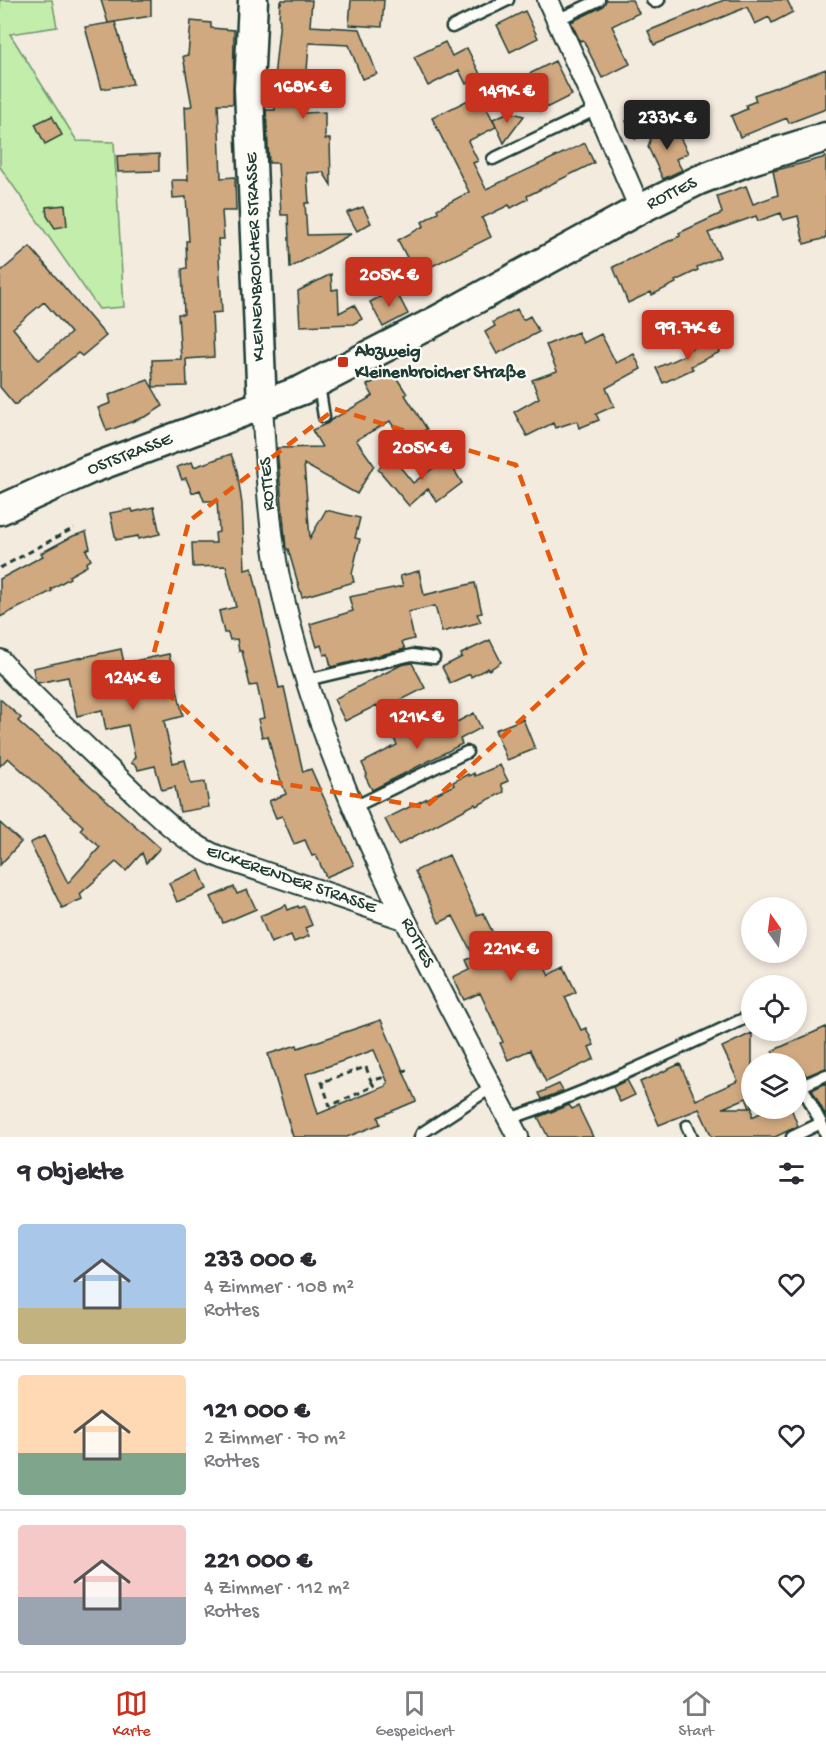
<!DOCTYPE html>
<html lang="de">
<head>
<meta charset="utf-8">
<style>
  body { margin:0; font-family:"Gochi Hand",sans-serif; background:#f2f2f3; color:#2b2b33; height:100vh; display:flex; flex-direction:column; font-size:22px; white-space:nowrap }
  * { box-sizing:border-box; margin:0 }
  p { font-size:20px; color:#7c7c81 }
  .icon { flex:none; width:33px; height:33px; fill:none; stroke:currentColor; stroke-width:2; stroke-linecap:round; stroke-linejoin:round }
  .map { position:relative; height:1137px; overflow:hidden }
  .details { display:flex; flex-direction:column; background:#fff; flex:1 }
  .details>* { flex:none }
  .needle { width:39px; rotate:346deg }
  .fabs { position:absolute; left:741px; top:897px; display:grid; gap:12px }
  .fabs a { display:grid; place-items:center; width:66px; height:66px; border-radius:50%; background:#fff; box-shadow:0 3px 9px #0003; font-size:30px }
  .price { position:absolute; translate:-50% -51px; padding:0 14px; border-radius:6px; background:#c8321e; color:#fff; font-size:20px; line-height:39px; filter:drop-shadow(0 2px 3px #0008) }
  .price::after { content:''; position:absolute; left:50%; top:36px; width:18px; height:14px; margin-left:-9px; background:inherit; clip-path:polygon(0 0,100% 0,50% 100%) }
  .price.selected { background:#222; color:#fff }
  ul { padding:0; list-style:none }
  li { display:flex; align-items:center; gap:18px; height:150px; padding:0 18px }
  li+li { border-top:2px solid #e1e1e2 }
  li span { display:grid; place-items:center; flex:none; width:168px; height:120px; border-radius:6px; color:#555 }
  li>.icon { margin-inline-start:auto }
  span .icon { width:72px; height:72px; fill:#fffc; stroke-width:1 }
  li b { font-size:26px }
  h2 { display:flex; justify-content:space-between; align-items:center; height:72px; padding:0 18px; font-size:26px }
  .tab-bar { display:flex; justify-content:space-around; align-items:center; height:84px; border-top:2px solid #e1e1e2; background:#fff; font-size:16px; color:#7c7c81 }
  .tab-bar a { display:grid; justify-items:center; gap:3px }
  .tab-bar .selected { color:#c8321e }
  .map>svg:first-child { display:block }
  .green { fill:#c2edaa; stroke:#70956f; stroke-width:1.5 }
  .building { fill:#d0a981; stroke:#1f3d34; stroke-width:1.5; fill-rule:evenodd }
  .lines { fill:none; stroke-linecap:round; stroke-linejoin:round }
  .lane-casing { stroke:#1f3d34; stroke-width:15 }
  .street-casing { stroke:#1f3d34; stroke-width:24 }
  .secondary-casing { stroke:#1f3d34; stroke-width:33 }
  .path { stroke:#1f3d34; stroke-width:3; stroke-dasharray:6 4.5; stroke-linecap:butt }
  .lane { stroke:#fdfcf7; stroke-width:10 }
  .street { stroke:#fdfcf7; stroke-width:20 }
  .secondary { stroke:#fdfcf7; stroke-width:28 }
  .marked { fill:none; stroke:#e8590c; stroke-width:4.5; stroke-dasharray:12 8; stroke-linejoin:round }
  .poi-dot { fill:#c8321e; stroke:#fdfcf7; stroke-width:2 }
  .labels { text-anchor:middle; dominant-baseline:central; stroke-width:4.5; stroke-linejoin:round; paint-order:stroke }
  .street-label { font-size:18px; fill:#1f3d34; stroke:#fdfcf7 }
  .poi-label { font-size:18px; font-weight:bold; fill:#1f3d34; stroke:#fdfcf7; text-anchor:start }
</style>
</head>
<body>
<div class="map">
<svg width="826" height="1137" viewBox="0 0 826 1137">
  <rect width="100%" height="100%" fill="#f4ebdf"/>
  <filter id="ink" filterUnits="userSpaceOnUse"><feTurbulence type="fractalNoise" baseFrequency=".0167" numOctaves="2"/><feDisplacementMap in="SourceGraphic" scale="12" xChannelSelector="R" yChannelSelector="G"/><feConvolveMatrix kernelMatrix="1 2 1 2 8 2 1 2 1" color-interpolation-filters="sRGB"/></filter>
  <g filter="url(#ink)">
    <!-- green -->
    <path class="green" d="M0,0H52L57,27L10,34L77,141L114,142L124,307L99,309L0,167Z"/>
    <!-- building -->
    <path class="building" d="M101,0H151V16L108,23Z
      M282,0H312L310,26L360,29L377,74L362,79L349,45L309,43L304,113L325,112V139H330L331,185L323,172L307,173L309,203H305L307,235L351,234L290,268L288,215H281L278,163H269L266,110H275L276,79L274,78L280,20L279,19L280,2L281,3Z
      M351,0H384L382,27L349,25Z
      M606,0H632L639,13L612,26L630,64L602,78L583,40L580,41L571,22L602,7Z
      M724,0H787L793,12L772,23L769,17L755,24L747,7L654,45L648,31Z
      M525,11L538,38L510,52L497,25Z
      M191,21L211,23V28L234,30L233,104H218L221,178L235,177L236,211H222L224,239H218L222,312L212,313L214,357L186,359L187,386L153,387L152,360L181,359L178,314H184L182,269L187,268L186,241H189L186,197L173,198L172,180H188L185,107L192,106L183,56L188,55Z
      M115,22L133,84L102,89L85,27Z
      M445,42L452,56L467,48L481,76L466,84L459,70L428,86L414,57Z
      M555,61L572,95L540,111L523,77Z
      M826,69V109L789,123L787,118L740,137L731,116L747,109L746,105L756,101L754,95Z
      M480,94L496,127L468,141L478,161L473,163L486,189L585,143L594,163L527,196L528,199L511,208L509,205L482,218L491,237L428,268L432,277L420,283L398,240L424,226L422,222L438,212L437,209L469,192L432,118Z
      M645,111L654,130L635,139L626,121Z
      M509,112L524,116L504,143L493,119Z
      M52,116L62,135L45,144L35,124Z
      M673,124L688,153L676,159L682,170L663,179L648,147L652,134Z
      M159,154V171L118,172L117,156Z
      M826,157V238L804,244L798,216L783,220L781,213L758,221L756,216L708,233L720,257L697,267L698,270L675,281L676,283L652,295L651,292L628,303L613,267L680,236L679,233L722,213L717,196L746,186L753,204L778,195L773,171Z
      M65,205L67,226L55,228L47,216L46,207Z
      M363,207L371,223L357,231L347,213Z
      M30,247L106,336L82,356L78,353L15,405L0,387V272ZM44,302L71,333L39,360L13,328Z
      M331,274L332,290L338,289L339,313L354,305L362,319L353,324L300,326L298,291Z
      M395,289L408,314L383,327L370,302Z
      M517,309L523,320L530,316L539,332L497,354L485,332L495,326L493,322Z
      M578,332L583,343L601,334L616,363L634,354L641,369L606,388L614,406L596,414L599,420L579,428L577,421L555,428L553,423L527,436L514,412L539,398L532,380L557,371L546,345Z
      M713,338L720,352L691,366L693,369L663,383L656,368L685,355L683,352Z
      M394,374L407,394L405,395L427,429L404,443L390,421L356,440L374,465L357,494L304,464L310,538L326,510L360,518L355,538L360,539L352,574L354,582L302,597L288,549H286L277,448L322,447L312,430L328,423L331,420L373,396L367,385L386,376L387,378Z
      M148,380L163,406L147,416L107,431L98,408L111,403L109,395Z
      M231,454L237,471L242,504L245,570L252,568L279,688L284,687L303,772L311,769L354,865L326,877L316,855L312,856L305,840L294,844L282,816L276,818L269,801L286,794L275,765L268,736L262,737L258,719L264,718L257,685L250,686L242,651H239L237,639L230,640L228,633H224L219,611L236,607L226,566L193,567L192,543H216L215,533L219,532L217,501H204L200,490L192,493L186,478L182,480L177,467L192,462L194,467Z
      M392,457L413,483L448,457L455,466L453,468L462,483L437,502L428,489L409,506L378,469Z
      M154,507L160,534L138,539V536L116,540L110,513L132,509L133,512Z
      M86,532L90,548L86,550L91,560L86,563L87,566L69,576L70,578L51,589L52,591L0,617V579L43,556L41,553L73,536Z
      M419,571L424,595L475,583L482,613L477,614L481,622L442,632L435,606L408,612L414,639L402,642L405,649L331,667L328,654L324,655L321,645L317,647L310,624L353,611L349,597L403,586L400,576Z
      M490,640L501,662L489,670L488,668L471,677L470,674L450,683L442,667L462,657L461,654Z
      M121,649L124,663L169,654L183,716L164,721L173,763L185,760L191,784L205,782L209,807L180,812L175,787L162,790L155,766L138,770L137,766L131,763L135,757L128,725L106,730L102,710L77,716L68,677L38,683L35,680L33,668Z
      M412,663L425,688L395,703L397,708L387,713H381L377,705L345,721L334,699L401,665Z
      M0,699L21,718L18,721L160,848L146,863L142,853L126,871L116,862L80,894L82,899L62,908L30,843L44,836L68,883L100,847L80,830L83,826L8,758L0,766Z
      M474,713L481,728L460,739L462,744L372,790L365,776L367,774L362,763L397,745L389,729L412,739L450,720L453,724Z
      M523,719L535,749L507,760L495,730Z
      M500,765L508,781L501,784L504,792L476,806L475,804L398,845L385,819L454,785L453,782L468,774L469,776L474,773L475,776Z
      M0,823L21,842L0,865Z
      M449,855L477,915L483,913L499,945L523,933H529L549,975L564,967L576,992L565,997L581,1030L586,1028L594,1045L589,1047L594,1059L546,1082L530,1050L508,1060L500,1043L503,1042L480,993L464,1000L453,977L470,969L466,960L474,957L453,916L439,923L415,871Z
      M199,870L207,889L177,902L169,883Z
      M234,887L237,894L247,890L256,909L223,923L211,897Z
      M286,905L288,910L298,906L299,908L304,906L312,925L305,928L309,936L294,942L291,935L271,943L260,916Z
      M381,1020L416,1101L378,1117L380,1124L347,1137H293L268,1054L297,1045L298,1048ZM374,1050L388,1083L386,1084V1086L318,1114L306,1074Z
      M826,1027V1068L806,1076L804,1072L796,1075V1064H778L772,1051Z
      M752,1033V1117L771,1108H791L798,1126L775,1137H712L699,1109L659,1125L640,1082L680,1064L696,1100L738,1081L722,1047ZM746,1098L750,1108H723Z
      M627,1080L635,1095L620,1102L613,1087Z
      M826,1083V1116L812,1090Z
      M559,1084L563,1091L542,1099L539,1093Z
      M569,1105L572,1109L578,1106L593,1137H548L538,1117Z"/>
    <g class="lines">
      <!-- lane casing -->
      <g class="lane-casing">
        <path id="lane" d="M652,0L655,2L659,0
          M557,20L599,0
          M452,27L508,0
          M493,159L597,109
          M319,385L324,417
          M307,680L412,655L434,658
          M352,808L467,752
          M509,1119C592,1091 672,1052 752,1015
          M821,1123L802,1086L826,1075
          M687,1126L692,1137
          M420,1137L422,1133L492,1087
          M792,1137L821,1123L826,1135"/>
      </g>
      <!-- street casing -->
      <g class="street-casing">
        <path id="street" d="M548,0L597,109L640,209
          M262,406C266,463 268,521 279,577C321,778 424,957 518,1137
          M0,660C39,703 82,743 124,783C154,811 183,843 222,858L404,919"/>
      </g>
      <!-- secondary casing -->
      <g class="secondary-casing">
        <path id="secondary" d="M253,0L249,89L262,406
          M0,510L88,470L302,390L436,321L640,209L699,180L748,161L826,137"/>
      </g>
      <!-- path -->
      <path class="path" d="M0,568L74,528
        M403,1071L407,1070
        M371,1081L374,1086L330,1106L322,1082L366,1067L371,1081L385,1077"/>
      <!-- lane -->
      <use href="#lane" class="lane"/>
      <!-- street -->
      <use href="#street" class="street"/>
      <!-- secondary -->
      <use href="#secondary" class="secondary"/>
    </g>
  </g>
  <!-- marked area -->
  <path class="marked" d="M335,409L516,465L587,659L426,807L260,780L148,675L189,521Z"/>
  <!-- markers -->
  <rect class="poi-dot" x="337" y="356" width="12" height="12" rx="3"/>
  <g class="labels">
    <!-- street labels -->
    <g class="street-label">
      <text transform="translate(672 194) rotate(-26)">ROTTES</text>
      <text transform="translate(256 257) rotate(-92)">KLEINENBROICHER STRASSE</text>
      <text transform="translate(130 455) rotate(-21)">OSTSTRASSE</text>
      <text transform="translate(268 484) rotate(-94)">ROTTES</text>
      <text transform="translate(291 880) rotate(19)">EICKERENDER STRASSE</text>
      <text transform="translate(417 943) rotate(63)">ROTTES</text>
    </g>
    <!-- poi labels -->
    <g class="poi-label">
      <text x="355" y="352">Abzweig<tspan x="355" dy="21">Kleinenbroicher Straße</tspan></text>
    </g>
  </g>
</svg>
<div class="fabs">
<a><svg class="needle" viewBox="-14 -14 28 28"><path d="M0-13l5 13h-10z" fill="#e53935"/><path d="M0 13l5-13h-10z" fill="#7c7c81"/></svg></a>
<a><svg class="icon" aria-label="locate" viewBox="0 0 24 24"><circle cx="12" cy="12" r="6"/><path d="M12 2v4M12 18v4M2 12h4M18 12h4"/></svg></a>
<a><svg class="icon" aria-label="layers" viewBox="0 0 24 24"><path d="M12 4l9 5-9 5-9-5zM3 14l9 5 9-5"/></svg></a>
</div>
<b class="price" style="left:303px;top:120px">168K €</b>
<b class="price" style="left:507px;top:124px">149K €</b>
<b class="price selected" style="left:667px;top:151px">233K €</b>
<b class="price" style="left:389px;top:308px">205K €</b>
<b class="price" style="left:688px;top:361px">99.7K €</b>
<b class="price" style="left:422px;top:481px">205K €</b>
<b class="price" style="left:133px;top:711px">124K €</b>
<b class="price" style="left:417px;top:750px">121K €</b>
<b class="price" style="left:511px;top:982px">221K €</b>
</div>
<section class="details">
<h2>9 Objekte<svg class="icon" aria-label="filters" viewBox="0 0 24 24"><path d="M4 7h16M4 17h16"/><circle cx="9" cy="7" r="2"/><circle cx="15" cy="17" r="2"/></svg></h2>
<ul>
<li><span style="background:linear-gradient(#a9c7e8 70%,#c2b280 0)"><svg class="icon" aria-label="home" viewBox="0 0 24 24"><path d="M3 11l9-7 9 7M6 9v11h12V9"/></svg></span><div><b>233 000 €</b><p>4 Zimmer · 108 m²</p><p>Rottes</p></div><svg class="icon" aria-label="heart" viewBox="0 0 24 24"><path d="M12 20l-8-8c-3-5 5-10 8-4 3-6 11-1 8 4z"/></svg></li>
<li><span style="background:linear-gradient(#ffd9b3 65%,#7fa58c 0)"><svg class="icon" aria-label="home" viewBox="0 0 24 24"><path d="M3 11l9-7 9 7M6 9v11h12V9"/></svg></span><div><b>121 000 €</b><p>2 Zimmer · 70 m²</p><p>Rottes</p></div><svg class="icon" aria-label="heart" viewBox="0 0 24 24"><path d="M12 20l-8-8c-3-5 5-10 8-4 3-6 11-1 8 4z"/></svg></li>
<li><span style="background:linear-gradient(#f6c9c9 60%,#9aa5b1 0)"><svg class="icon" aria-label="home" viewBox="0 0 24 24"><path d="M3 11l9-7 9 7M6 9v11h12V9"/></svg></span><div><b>221 000 €</b><p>4 Zimmer · 112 m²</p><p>Rottes</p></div><svg class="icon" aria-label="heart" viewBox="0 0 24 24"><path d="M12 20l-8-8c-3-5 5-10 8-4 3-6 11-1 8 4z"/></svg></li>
</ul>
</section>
<nav class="tab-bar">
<a class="selected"><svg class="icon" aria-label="map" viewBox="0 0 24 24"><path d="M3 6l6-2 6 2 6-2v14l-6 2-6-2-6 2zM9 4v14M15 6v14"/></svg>Karte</a>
<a><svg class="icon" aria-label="saved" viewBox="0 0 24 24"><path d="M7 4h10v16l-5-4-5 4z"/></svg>Gespeichert</a>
<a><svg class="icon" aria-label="home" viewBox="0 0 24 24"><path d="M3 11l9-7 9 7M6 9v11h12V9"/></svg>Start</a>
</nav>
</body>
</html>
